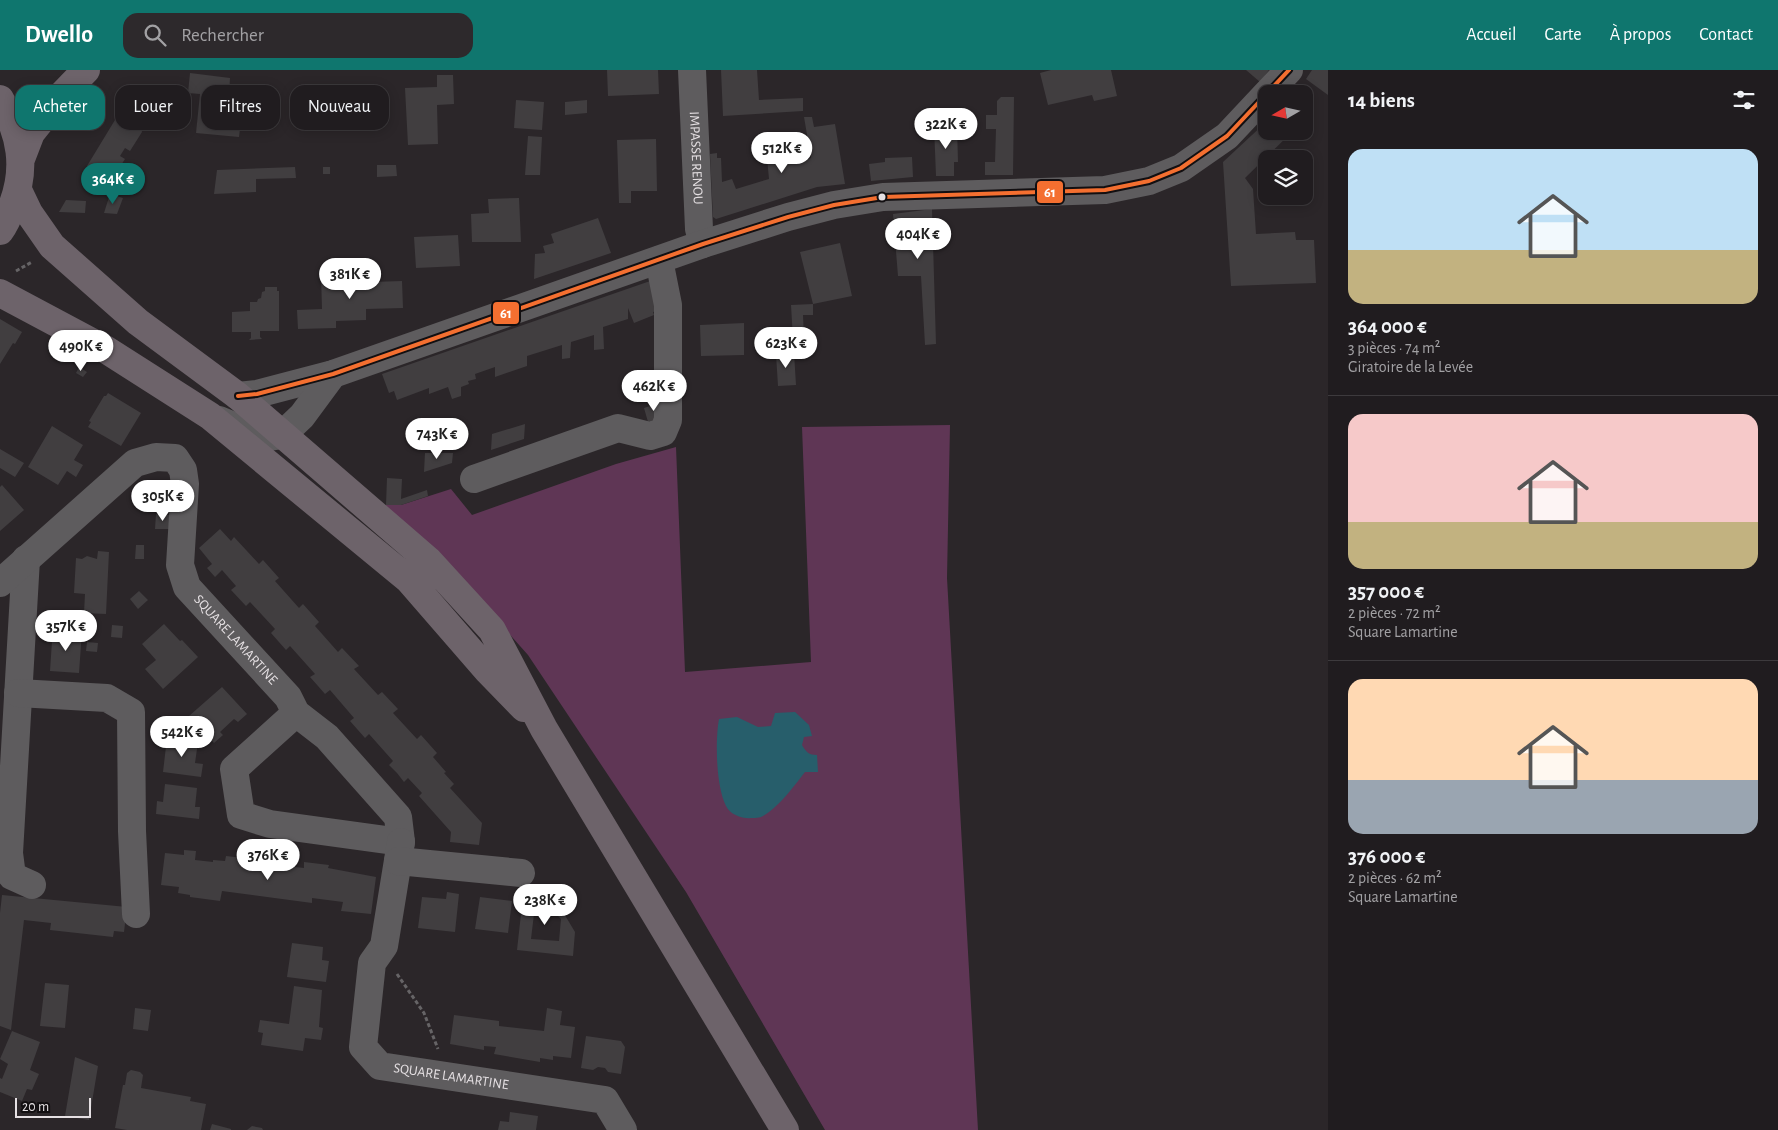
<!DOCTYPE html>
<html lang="fr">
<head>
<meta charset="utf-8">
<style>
  body { margin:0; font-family:"Alegreya Sans",sans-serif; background:#2d292c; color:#f1f3f6; height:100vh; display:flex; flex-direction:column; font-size:19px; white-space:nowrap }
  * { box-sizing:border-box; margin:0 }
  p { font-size:16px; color:#a2a1a4 }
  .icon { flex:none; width:28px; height:28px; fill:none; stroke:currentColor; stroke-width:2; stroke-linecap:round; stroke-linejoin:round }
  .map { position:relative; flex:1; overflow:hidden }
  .panel { display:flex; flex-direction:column; background:#201c1f; width:450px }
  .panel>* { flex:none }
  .guide { position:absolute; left:15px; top:15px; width:475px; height:45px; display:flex; gap:10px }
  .needle { width:32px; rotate:261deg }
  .fabs { position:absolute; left:1258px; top:15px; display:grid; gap:10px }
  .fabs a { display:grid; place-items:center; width:55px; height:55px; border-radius:10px; background:#201c1f; box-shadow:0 2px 12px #0003,0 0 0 1px #3d3a3d; font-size:25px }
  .scale { position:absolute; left:15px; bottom:12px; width:76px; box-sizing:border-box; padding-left:5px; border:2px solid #e5e0e3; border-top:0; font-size:14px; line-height:18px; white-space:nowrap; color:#e5e0e3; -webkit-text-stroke:4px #120f11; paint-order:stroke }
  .price { position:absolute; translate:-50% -42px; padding:0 11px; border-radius:18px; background:#fff; color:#222; font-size:16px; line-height:32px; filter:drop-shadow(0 1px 2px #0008) }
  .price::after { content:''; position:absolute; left:50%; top:30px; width:15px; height:11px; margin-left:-8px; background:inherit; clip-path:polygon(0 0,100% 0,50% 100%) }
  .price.current { background:#0f766e; color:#fff }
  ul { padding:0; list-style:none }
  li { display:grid; align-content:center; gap:10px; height:265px; padding:0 20px }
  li+li { border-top:1px solid #3d3a3d }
  li span { display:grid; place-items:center; height:155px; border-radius:15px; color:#555 }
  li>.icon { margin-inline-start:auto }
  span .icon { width:90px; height:90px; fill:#fffc; stroke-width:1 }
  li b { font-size:21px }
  h2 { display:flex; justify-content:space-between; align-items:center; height:60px; padding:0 20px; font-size:21px }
  .chip { padding:0 18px; border-radius:15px; background:#201c1f; box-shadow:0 2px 12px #0003,0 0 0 1px #3d3a3d; font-size:18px; line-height:45px }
  .chip.current { background:#0f766e; color:#fff }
  header { display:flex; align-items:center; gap:30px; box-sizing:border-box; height:70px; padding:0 25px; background:#0f766e; color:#fff }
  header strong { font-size:24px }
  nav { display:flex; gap:28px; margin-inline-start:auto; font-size:18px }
  .search { width:350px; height:45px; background:#2d292c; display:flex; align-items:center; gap:12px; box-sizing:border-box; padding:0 18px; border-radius:15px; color:#a2a1a4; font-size:19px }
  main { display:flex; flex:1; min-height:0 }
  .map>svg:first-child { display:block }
  .green { fill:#5f3655 }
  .water { fill:#275e6b }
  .building { fill:#413e40; fill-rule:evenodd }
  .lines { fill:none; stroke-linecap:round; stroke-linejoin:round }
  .path { stroke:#666466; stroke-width:3; stroke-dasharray:4 2.5; stroke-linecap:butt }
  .minor { stroke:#5e5c5e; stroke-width:28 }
  .major { stroke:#6d636a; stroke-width:28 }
  .bus-1-casing { stroke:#120f11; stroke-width:8 }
  .bus-1 { stroke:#f46f30; stroke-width:4 }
  .bus-dot { fill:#e5e0e3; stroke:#120f11; stroke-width:2 }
  .labels { text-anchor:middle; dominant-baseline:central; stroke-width:5; stroke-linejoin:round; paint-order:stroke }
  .street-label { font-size:14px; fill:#e5e0e3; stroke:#120f11 }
  .line-badge { stroke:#120f11; stroke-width:2 }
  .badge-label { font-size:14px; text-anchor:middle; font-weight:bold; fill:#fff }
</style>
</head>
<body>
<header>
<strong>Dwello</strong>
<div class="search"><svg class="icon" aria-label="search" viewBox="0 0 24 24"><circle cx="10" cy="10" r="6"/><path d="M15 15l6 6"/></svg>Rechercher</div>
<nav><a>Accueil</a><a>Carte</a><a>À propos</a><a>Contact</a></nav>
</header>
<main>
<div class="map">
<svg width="1328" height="1060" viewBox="0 0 1328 1060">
  <rect width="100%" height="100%" fill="#2b2629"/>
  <!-- green -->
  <path class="green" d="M950,355L947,508L978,1060H825L686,822L528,585L438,484L381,435H401L451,419L472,445L616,394L676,377L685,602L811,592L802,357Z"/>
  <!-- water -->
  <path class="water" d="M795,642L809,655L812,666L804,667L802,675C806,682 809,685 817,685L818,702H805C795,715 778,738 763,746C760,748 755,748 752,748C743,749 730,745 726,736C716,716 715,671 719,649L737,647L758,657L771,656L775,643Z"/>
  <!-- building -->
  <path class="building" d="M607,0H658L659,24L608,26Z
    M721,0H757L759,30L803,28V41L723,46Z
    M1051,0H1111L1117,26L1094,31L1092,25L1048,35L1040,3Z
    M1246,0H1269L1260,12Z
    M1312,0H1328V25L1306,9Z
    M190,3L230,8L229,25L244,26L239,67L196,63L200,24L188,23Z
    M437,5H453L454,34L437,35L438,74L408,75L405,18L437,17Z
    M1001,27H1014L1013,105H985V92H995L996,59H986V45H997V31Z
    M516,30L544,32L542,60L514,58Z
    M587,30V43L565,45V32Z
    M118,45L141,58L142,62L130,81L125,78L120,86L125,89L112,109L109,110L87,96Z
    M934,45H941V52H934Z
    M804,47H812L814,57L835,54L845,114L817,117L716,149L713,147L710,84L717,83V88H721L722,112L732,109L736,119L769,109L767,88L791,81L794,93L811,88Z
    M1266,52V61H1293L1245,108L1253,119L1256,164L1295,162L1296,170H1314L1316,213L1231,216L1223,92Z
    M934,56H957L958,92H954V106H936Z
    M528,66L542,67L540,105H525Z
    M656,69L657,121H631V133H619L617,70Z
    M912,87L913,107L871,111L869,94L885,92V88Z
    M377,95H396L397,106L377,107Z
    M295,97L296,108L256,109V122L214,124L217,100Z
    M323,97H330V104H323Z
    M110,124L123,128L117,144L104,143Z
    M519,128L521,172H472L471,144L489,143L488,129Z
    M66,130L86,131L85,143L59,142Z
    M932,139L936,274L925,275L921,206H898L893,144Z
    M598,148L611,183L534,209L535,184L545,183L543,176L554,173L551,164Z
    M458,165L460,196L416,198L414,167Z
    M840,173L852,226L813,234L800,182Z
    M364,201L365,205H372V212L402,211L403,238L366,239V250L336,251V258L298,259L297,240L322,239L321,205H334V202Z
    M656,209L662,240L653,242L654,245L634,253L628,238V249L603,257L604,279L594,280V265L571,272L570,288L562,289V275L527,286V296L495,307V297L475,304L476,309L468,311L469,314L461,317V326L452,329L448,317L429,324V318L397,330L394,321L389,323L382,304Z
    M265,217H277V221H279V261H260V267L262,269L249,270L251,268V262H232V242L250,241V232H257L258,229L261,228L262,222L265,221Z
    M813,234V245H803L804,268L793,269L791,235Z
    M0,249L22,262L15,274L13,273L0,294Z
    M744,253V285L701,286L700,255Z
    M794,283L796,315L778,316L776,284Z
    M79,297L87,302L83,307L76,303Z
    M108,323L141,343L121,376L88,357L91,352L89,351L104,326H106Z
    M659,333L663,347L648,352L644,338Z
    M525,354L524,369L491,380L492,364Z
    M52,356L83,375L74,390L83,395L76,407L67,401L58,415L28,397Z
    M0,379L24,393L15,407L0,398Z
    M425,383H453L452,393L424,402Z
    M387,408L402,409L401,429L427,420L428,426L401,435H386Z
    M2,415L24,440L0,461V417Z
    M156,444L171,445L170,459H155Z
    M220,459L231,471L234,467L259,494L263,490L279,508L275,511L299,538L303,534L319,552L315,556L338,582L342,578L359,596L354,599L378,625L382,622L398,639L393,643L417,669L421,665L437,683L433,687L446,702L444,703L454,714L450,718L482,753L479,775L450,772L451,762L419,726L422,723L408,708L404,712L397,703L389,695L393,691L369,664L365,668L350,651L354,648L330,620L325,624L318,616L310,607L315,604L290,576L286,580L271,563L275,559L250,532L246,536L231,520L236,516L222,500L215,507L207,498L212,494L199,478Z
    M136,475H144V489H135Z
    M98,481L109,482L106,544L84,543L85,524L74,523L76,488L82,489L87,486L97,489Z
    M139,521L148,530L138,539L130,529Z
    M164,554L180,571L182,570L198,587L163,619L145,599L156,590L142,574Z
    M112,555L123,556L122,568L111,567Z
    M57,560L82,561L79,603L50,601L52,571H56Z
    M87,572L98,573L97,582L86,581Z
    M222,617L247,644L238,652L234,649L220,662L223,665L214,673L189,646Z
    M167,668L198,672L195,693L203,694L201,707L163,702Z
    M165,714L197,718L195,737H200L199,749L156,744L157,731L163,732Z
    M184,780L196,781L195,790L213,792V790L225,791L226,786L243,788L244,785L269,788L268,794L304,798V792L329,795L328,798L376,807L371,844L341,841L343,832L312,828V833L222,821L220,831L190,827V825L178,823L179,817L161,815L165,783L184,785Z
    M548,817L575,862L573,886L517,880L522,835H525L526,820L538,821ZM534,844L558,846L561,849L559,871L531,869Z
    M447,822L459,824L455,862L418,858L422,827L446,829Z
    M2,825L127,837L124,862L114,861L113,867L50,860L51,853L24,850L11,960L0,956V843Z
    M480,827L512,831L508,863L475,859Z
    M292,873L323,877L322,890L329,891L326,912L287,907Z
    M45,913L69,915L65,958L40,956Z
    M294,916L322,920L319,957L323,958L321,970L305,968L303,981L261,975L263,963L258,962L260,950L289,954Z
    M135,938L151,940L148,961L133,959Z
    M547,938L562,941L560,955L575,957L571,988L553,986V990L540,988V992L494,984L496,977L484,976V980L450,974L454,945L499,951V956L544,961Z
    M12,961L40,972L30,1000L39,1004L32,1020L27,1019L22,1031L0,1022V1008L2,1009L8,994L0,989Z
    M586,966L621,971L625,977L621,1004L608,1002L605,998L598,997L593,1000L581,998Z
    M75,987L98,996L89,1050L65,1046Z
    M131,1000L140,1002L143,1005L141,1018L191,1027L190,1031L206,1034L201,1060H127L115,1058L123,1015H125L127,1003Z
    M510,1042L538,1046L536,1060H498L500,1051L509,1052Z
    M212,1054L231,1059V1060H210Z
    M252,1056L262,1058L263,1060H247Z"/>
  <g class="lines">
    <!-- path -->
    <path class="path" d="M16,201L32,192
      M397,904L424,943L438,979"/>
    <!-- minor -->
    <g class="minor">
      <path id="s1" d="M692,0L699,159L703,174"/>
      <path d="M238,326L257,324L333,304L703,174L788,147L834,135L883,127L1105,120L1149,111L1181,98L1227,66L1289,0"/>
      <path d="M219,350L263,368L282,365L302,346L333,304"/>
      <path d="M474,409L618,358L650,366L663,362L668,350V235L659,190"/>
      <path d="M26,489L9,783L12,806L32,815"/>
      <path id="s2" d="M0,513L135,393L156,387L175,388L183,400L185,414L180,495L187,517L288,627L296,643L327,667L398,747L401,772L270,754L241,745L234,699L296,643"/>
      <path d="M18,623L107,628L131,642L132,761L136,844"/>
      <path id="s3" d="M401,772L384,876L372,893L363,977L380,996L605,1030L623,1060"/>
      <path d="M398,791L521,803"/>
    </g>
    <!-- major -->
    <path class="major" d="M0,29C21,64 27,98 12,136C9,145 6,153 0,161
      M21,89L31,63L59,28L86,0
      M18,120L29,143L52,176L138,252L238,326L428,490L492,560L544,659L785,1060
      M0,223L105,279L210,346L409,510L488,601L524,638"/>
    <!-- bus-1 casing -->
    <g class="bus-1-casing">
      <path id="bus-1" d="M238,326L257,324L333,304L703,174L788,147L834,135L883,127L1105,120L1149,111L1181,98L1227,66L1289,0"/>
    </g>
    <!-- bus-1 -->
    <use href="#bus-1" class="bus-1"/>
  </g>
  <!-- markers -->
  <circle class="bus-dot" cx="882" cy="127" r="4.5"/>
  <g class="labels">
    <!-- street labels -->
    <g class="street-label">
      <text stroke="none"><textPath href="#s1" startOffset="88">IMPASSE RENOU</textPath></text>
      <text stroke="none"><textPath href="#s2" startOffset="426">SQUARE LAMARTINE</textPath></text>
      <text stroke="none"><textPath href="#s3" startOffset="308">SQUARE LAMARTINE</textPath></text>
    </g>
  </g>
  <g class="line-badge">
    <rect x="1036" y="110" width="28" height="24" rx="5" fill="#f46f30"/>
    <rect x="492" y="231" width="28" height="24" rx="5" fill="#f46f30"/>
  </g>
  <g class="badge-label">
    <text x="1050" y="127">61</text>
    <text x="506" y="248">61</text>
  </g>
</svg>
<div class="fabs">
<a><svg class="needle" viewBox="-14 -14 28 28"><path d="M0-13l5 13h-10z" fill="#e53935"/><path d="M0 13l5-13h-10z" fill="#a2a1a4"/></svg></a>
<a><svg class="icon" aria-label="layers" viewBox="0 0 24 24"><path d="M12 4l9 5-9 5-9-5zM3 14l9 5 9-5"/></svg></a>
</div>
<div class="scale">20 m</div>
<b class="price" style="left:946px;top:80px">322K €</b>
<b class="price" style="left:782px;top:104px">512K €</b>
<b class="price current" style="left:113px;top:135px">364K €</b>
<b class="price" style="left:918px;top:190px">404K €</b>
<b class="price" style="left:350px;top:230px">381K €</b>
<b class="price" style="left:786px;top:299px">623K €</b>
<b class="price" style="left:81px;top:302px">490K €</b>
<b class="price" style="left:654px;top:342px">462K €</b>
<b class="price" style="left:437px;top:390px">743K €</b>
<b class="price" style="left:163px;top:452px">305K €</b>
<b class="price" style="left:66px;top:582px">357K €</b>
<b class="price" style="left:182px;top:688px">542K €</b>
<b class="price" style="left:268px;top:811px">376K €</b>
<b class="price" style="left:545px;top:856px">238K €</b>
<div class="guide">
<a class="chip current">Acheter</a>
<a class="chip">Louer</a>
<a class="chip">Filtres</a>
<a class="chip">Nouveau</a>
</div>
</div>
<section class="panel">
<h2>14 biens<svg class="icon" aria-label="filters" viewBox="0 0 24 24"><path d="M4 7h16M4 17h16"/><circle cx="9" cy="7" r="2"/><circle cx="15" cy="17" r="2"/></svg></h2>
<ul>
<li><span style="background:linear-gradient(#bfe0f5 65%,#c2b280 0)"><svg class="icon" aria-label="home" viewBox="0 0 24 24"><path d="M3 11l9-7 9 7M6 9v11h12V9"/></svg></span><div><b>364 000 €</b><p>3 pièces · 74 m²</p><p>Giratoire de la Levée</p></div></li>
<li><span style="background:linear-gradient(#f6c9c9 70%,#c2b280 0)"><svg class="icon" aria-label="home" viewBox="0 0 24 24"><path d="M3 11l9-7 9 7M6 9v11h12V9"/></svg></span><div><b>357 000 €</b><p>2 pièces · 72 m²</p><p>Square Lamartine</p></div></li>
<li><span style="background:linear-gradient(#ffd9b3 65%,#9aa5b1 0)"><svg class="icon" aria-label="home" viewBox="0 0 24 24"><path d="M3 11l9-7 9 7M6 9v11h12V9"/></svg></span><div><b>376 000 €</b><p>2 pièces · 62 m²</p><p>Square Lamartine</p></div></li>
</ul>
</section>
</main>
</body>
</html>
